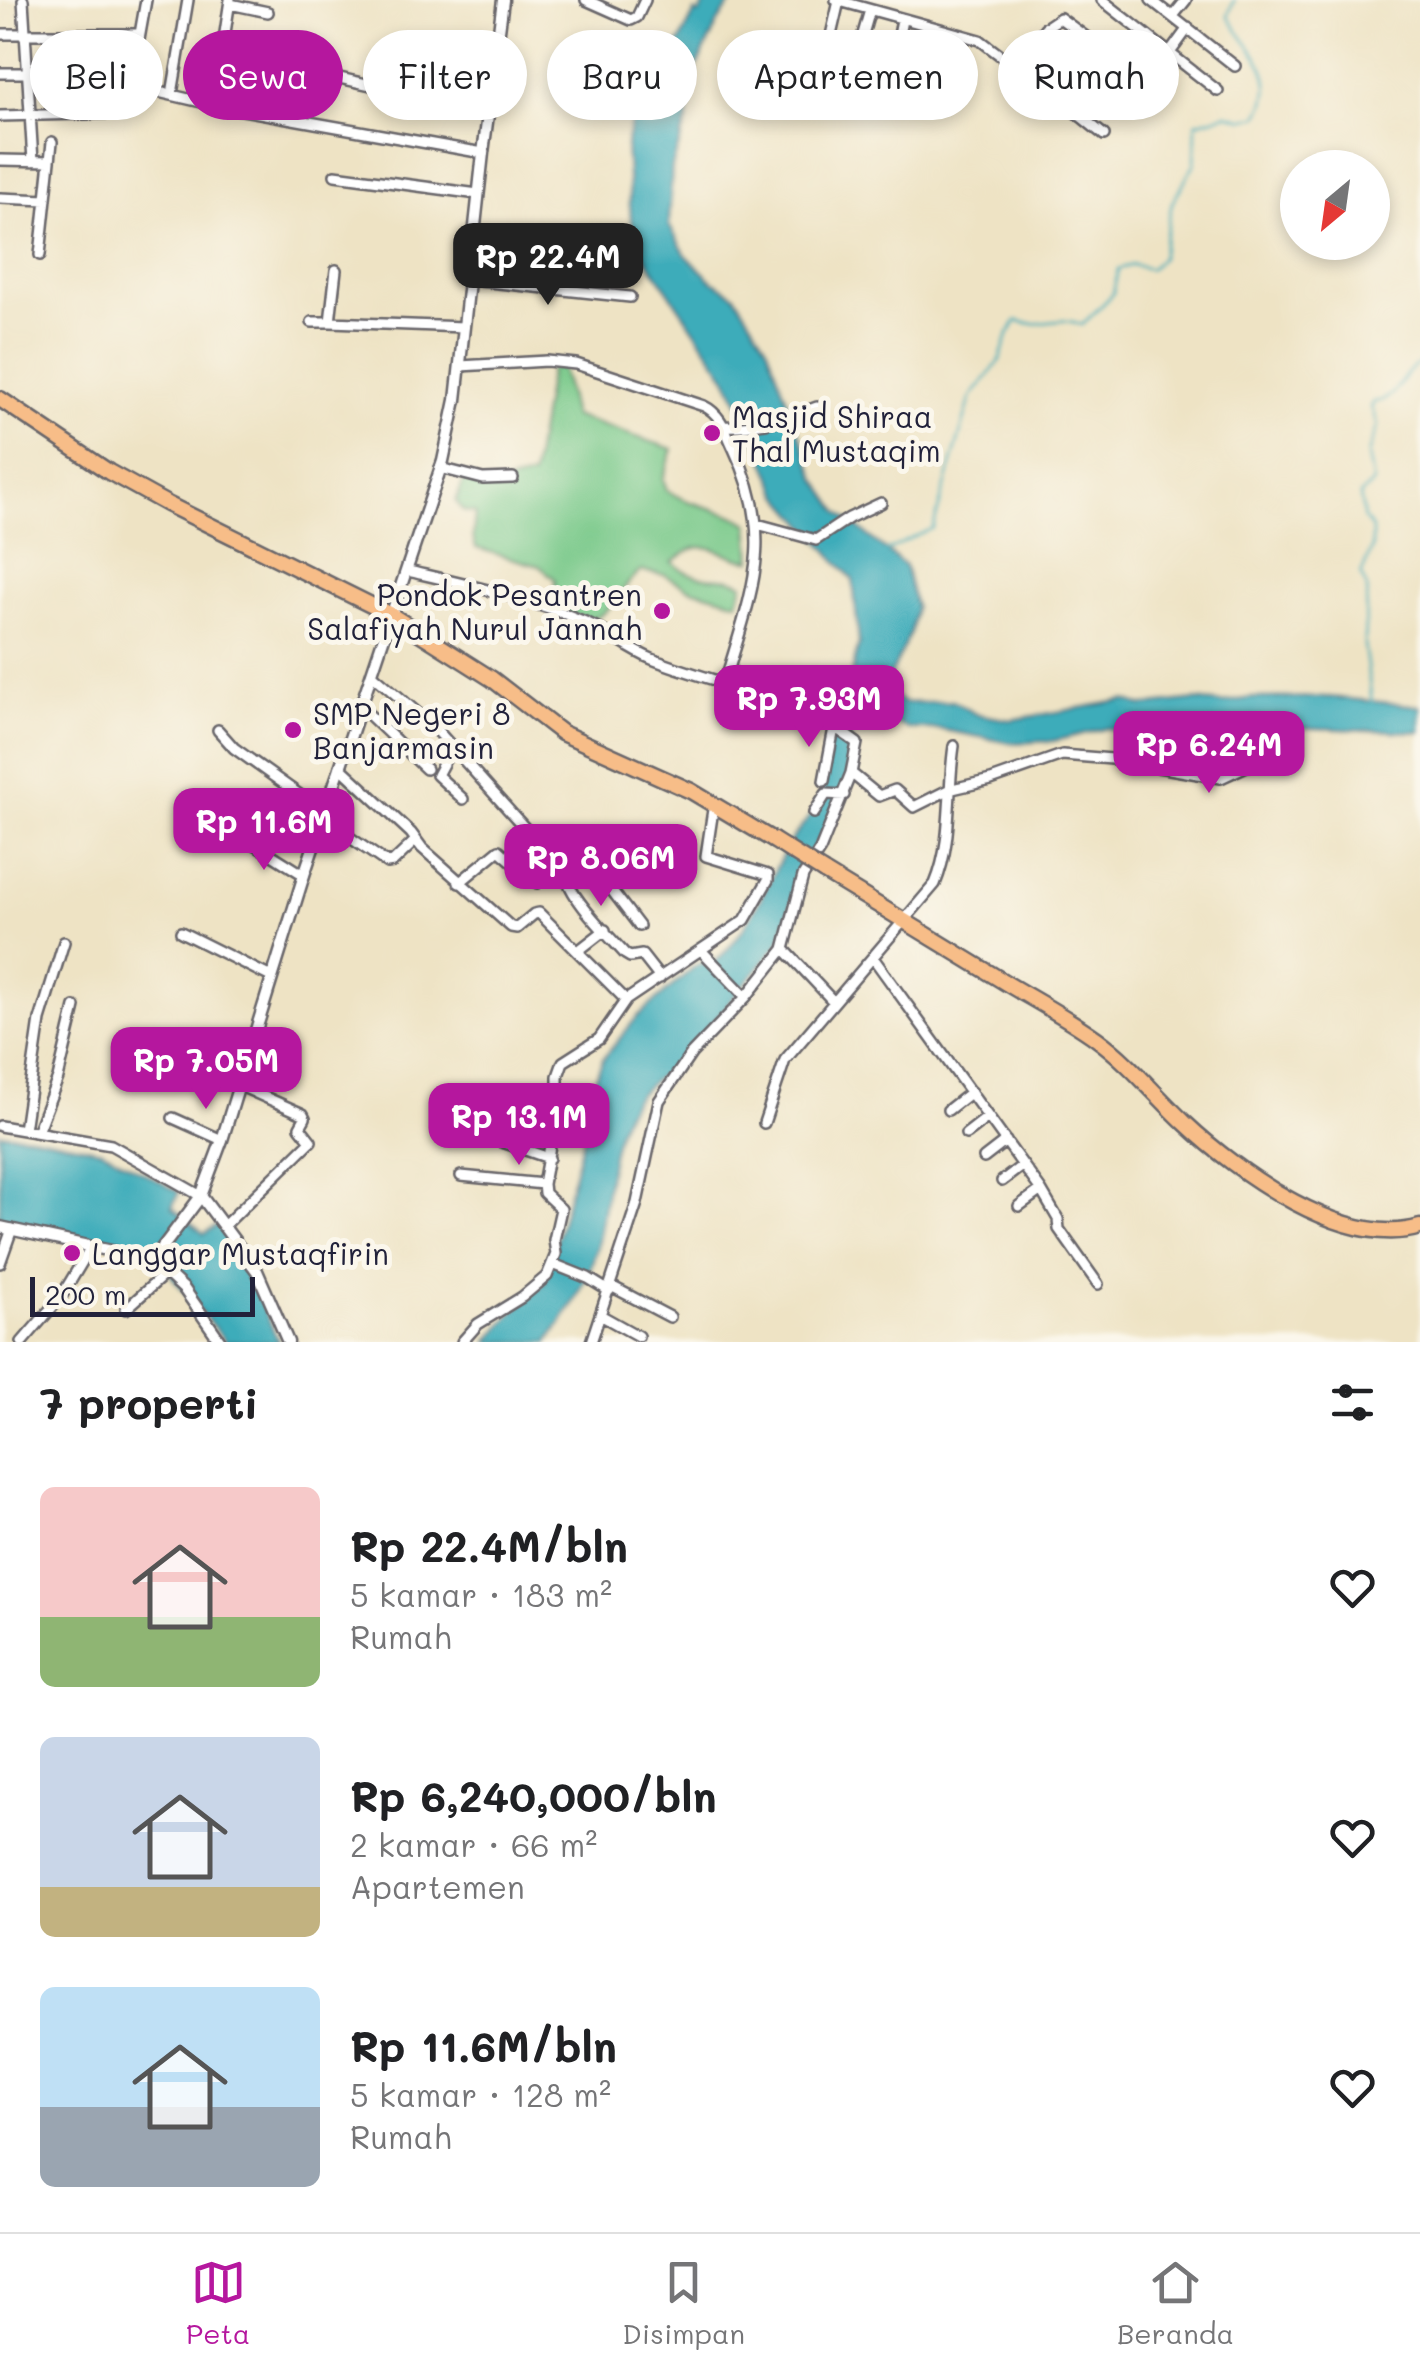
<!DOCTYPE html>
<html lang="id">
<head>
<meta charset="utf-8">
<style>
  body { margin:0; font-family:Mali,sans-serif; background:#f6f6f6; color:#202124; height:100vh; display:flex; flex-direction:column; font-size:38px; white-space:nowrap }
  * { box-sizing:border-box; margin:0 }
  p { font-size:32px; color:#757577 }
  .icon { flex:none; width:55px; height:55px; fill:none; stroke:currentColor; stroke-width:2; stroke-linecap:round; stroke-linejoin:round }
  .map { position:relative; height:1342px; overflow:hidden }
  .drawer { display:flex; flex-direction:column; background:#fff; flex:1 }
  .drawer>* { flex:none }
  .top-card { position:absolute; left:30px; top:30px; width:1360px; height:90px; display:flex; gap:20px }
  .needle { width:65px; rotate:209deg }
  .buttons { position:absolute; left:1280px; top:150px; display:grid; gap:20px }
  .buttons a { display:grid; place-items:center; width:110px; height:110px; border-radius:50%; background:#fff; box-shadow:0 5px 15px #0003; font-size:50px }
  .scale { position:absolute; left:30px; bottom:25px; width:225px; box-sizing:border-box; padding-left:10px; border:5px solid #22223b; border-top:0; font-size:28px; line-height:35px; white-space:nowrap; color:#22223b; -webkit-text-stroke:8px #fbf7ec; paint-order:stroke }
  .price { position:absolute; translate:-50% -85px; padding:0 22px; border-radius:20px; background:#b5179e; color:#fff; font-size:32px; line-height:65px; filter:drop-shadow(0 2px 5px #0008) }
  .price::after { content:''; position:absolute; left:50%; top:60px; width:30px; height:22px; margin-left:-15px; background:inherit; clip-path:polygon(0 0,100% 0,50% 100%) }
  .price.on { background:#222; color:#fff }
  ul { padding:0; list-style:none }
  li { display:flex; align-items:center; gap:30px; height:250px; padding:0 40px }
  li span { display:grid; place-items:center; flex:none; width:280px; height:200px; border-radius:15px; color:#555 }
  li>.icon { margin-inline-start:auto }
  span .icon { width:120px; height:120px; fill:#fffc; stroke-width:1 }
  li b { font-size:42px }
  h2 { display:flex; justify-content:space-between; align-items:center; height:120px; padding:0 40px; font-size:42px }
  .chip { padding:0 35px; border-radius:45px; background:#fff; box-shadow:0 5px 15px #0003; font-size:35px; line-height:90px }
  .chip.on { background:#b5179e; color:#fff }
  .dock { display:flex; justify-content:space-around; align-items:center; height:140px; border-top:2px solid #e0e0e0; background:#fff; font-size:28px; color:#757577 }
  .dock a { display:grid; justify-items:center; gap:5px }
  .dock .on { color:#b5179e }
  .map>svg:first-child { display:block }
  .green { fill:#79c98a; stroke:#4e7662; stroke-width:2.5 }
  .water { fill:#3dacba; stroke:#30677a; stroke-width:2.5 }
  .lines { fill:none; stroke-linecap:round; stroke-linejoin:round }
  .stream { stroke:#3dacba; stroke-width:2.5 }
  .minor-casing { stroke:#69666b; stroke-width:14 }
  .tertiary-casing { stroke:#69666b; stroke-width:15 }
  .primary-casing { stroke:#69666b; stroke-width:19 }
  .minor { stroke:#fff; stroke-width:9 }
  .tertiary { stroke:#fff; stroke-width:10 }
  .primary { stroke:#f7bd88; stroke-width:14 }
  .primary-bridge-casing { stroke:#69666b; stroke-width:19; stroke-linecap:butt }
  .primary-bridge { stroke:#f7bd88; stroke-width:14 }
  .poi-dot { fill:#b5179e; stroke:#fbf7ec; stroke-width:4 }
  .labels { text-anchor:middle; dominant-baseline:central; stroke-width:10; stroke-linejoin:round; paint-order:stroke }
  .poi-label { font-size:30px; fill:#22223b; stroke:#fbf7ec; text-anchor:start }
</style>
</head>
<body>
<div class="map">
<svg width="1420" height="1342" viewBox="0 0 1420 1342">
  <rect width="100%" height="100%" fill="#fbf7ec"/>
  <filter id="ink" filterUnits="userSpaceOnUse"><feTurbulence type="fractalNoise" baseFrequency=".01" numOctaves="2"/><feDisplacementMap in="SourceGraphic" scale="20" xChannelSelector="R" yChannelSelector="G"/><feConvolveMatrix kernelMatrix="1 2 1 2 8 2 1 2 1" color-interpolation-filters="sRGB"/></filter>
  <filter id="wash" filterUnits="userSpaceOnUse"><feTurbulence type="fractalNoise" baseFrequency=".0048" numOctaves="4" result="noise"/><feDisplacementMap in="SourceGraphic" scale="40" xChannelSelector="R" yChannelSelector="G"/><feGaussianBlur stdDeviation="2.25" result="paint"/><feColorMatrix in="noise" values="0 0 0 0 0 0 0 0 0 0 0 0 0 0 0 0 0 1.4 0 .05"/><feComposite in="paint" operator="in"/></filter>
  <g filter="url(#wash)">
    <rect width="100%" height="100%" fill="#eee3c4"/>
    <!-- green -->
    <path class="green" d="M550,368H562L573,416L673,449L663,479L667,490C692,508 724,507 749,524L752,560C732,561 715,543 695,548C688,550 678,558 672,562C701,587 721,571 743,584L738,602L688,588L665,575L641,571C609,595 608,644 554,603L555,579L539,566L476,548L473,537L475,513L463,511L456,501L464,480L489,486L532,477Z"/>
    <!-- water -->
    <path class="water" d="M707,0H734L720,19L697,66L687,120L672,167L669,225L686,255L711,280L735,295L767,346L816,478L839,512L905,566L915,607L911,631L884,690L905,703L953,701L976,714L1011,720L1125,700L1142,706L1195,700L1223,703L1250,698L1330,697L1420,706V732L1281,727L1259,737L1225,733L1135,739L1108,728L1053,741L1011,743L938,729H908L870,709L858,711L847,749L849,775L828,824L801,871L780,942L688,1052C670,1071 646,1082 631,1104C607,1138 607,1212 595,1254C585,1288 568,1313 548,1342H488L514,1311L545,1282L584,1135L591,1088L603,1059L637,1017L694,967L701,963L711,965C749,935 766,883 790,842C799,827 814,815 821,798C824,790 830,730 828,723L850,680L859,643L853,580L780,495L728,379L641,251L631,221L626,146L635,107L664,51L679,43L695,12L699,14Z
      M0,1133L32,1136L102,1150L179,1192L172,1207L204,1234L218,1225L240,1259L279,1342H226L147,1246L130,1248L0,1222Z"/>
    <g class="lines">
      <!-- stream -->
      <path class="stream" d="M886,551L933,528L971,397L999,362L1008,335L1017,321C1044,329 1058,314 1082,325L1113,294L1118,269L1133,265L1150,269L1161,258L1172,203L1195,163L1196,123L1227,114L1245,119L1258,116C1285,75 1247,49 1228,16L1234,0
        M1372,703L1364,644L1367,588L1361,575L1372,548V528L1364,519L1360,495L1373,483L1368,454L1378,425L1371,407L1374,402C1400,399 1399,374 1420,363"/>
    </g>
  </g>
  <g filter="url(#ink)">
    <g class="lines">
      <!-- minor casing -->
      <g class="minor-casing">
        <path id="minor" d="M23,0L33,161
          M586,0L631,20L637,17L645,0
          M836,0L980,40L1084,119L1107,94L1124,65L1060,18L1045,28L1017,68
          M1102,0L1218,91
          M1151,0L1235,66
          M230,4L268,12
          M1173,16L1186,0
          M0,34H140
          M1037,40L1129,112
          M829,44L839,1
          M222,52L488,111
          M1169,54L1188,28
          M857,55L870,10
          M445,57L493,69
          M893,64L902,20
          M1124,65L1145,81
          M0,73H133
          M121,73V114
          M923,83L937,30
          M133,86L214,105L483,153
          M172,94L188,0
          M214,105L230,0
          M0,116L126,113L146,0
          M1084,119L1104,135
          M0,160L50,161
          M335,175L478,194
          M0,198L46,200
          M473,237L591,250
          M40,255L52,142
          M336,270L330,322L464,327
          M469,280L630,297
          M312,322H330
          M460,366L547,361L576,364L704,406C721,414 726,432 734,449C777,539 751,593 725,682
          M722,426C754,428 788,419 817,407
          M440,468L483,479L513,478
          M757,524L816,540L849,518L881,503
          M408,571C468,585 529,598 585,622C609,632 629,650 652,659C721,686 797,697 857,743L851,773L879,796L895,790L914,807L948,790L991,780L1062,755L1112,759L1221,778L1277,752
          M372,674L435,728L567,875C566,894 611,938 625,954L630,957L642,955L660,978
          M361,707L426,769
          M218,730L234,748L325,813
          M452,747L437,775L463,799
          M340,767L411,833L422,848L511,927L517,928L534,914L539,913L626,1000
          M824,781L834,728
          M814,813L826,794L844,795
          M323,819L387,863L393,862L416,840
          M304,875L242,836V831L258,800L317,836
          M567,875L587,862L591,863L639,926
          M459,883L499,850L537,883
          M181,932L271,977
          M784,949L833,1001
          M701,950L746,997
          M578,951L605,930
          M874,959L1041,1190L1058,1219L1059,1229L1098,1284
          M948,1110L971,1092
          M173,1118L222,1140
          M764,1123L785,1060L935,884C953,841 947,792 954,746
          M0,1126L111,1145L201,1196
          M24,1130L40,1020L64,942
          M37,1132L58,1078L75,1007
          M966,1134L988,1117
          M502,1142L549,1158
          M984,1158L1006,1141
          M461,1176L543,1184
          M1002,1181L1023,1165
          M1019,1206L1041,1190
          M225,1225L311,1141L300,1127L305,1118L303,1114L238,1085
          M0,1263L12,1229
          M553,1264L588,1278L609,1291
          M611,1286L670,1317
          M126,1309L167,1272
          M602,1316L638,1336
          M22,1342L61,1297L91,1247
          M462,1342L478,1324L522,1297L547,1276L556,1254L554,1240L561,1209L544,1193L543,1184L558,1102V1076L563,1062L599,1039L626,1000L745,920L768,880V875L706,856L714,803
          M591,1342L637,1203L659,1101L691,1054L746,997L784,949L803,876L820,850L851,773"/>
      </g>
      <!-- tertiary casing -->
      <g class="tertiary-casing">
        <path id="tertiary" d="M201,1196L257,1271L288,1342
          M0,1227L153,1260L184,1289L221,1342
          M153,1260L201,1196L222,1140L304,875L443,461L456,400L483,153L503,0"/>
      </g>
      <!-- primary casing -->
      <g class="primary-casing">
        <path id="primary" d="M0,399L109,472L167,504L391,615L492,679L562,733L691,791L773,840
          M824,872C885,909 945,946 1006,983C1036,1001 1068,1018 1097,1039C1130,1063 1155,1095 1185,1123C1237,1172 1345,1250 1420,1227"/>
      </g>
      <!-- minor -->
      <use href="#minor" class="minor"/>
      <!-- tertiary -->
      <use href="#tertiary" class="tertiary"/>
      <!-- primary -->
      <use href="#primary" class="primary"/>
      <!-- primary-bridge casing -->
      <g class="primary-bridge-casing">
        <path id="primary-bridge" d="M773,840L824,872"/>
      </g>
      <!-- primary-bridge -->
      <use href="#primary-bridge" class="primary-bridge"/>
    </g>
  </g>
  <!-- markers -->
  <g class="poi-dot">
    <circle cx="712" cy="433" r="10"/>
    <circle cx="662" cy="611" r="10"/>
    <circle cx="293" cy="730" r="10"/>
    <circle cx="72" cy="1253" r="10"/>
  </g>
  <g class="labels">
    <!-- poi labels -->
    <g class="poi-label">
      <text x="732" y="416">Masjid Shiraa<tspan x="732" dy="34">Thal Mustaqim</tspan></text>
      <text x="642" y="594" text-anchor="end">Pondok Pesantren<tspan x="642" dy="34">Salafiyah Nurul Jannah</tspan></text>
      <text x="313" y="713">SMP Negeri 8<tspan x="313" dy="34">Banjarmasin</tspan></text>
      <text x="92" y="1253">Langgar Mustaqfirin</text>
    </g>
  </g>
</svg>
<div class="buttons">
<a><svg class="needle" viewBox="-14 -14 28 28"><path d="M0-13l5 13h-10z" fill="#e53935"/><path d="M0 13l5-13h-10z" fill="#757577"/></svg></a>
</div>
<div class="scale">200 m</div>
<b class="price on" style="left:548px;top:308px">Rp 22.4M</b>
<b class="price" style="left:809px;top:750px">Rp 7.93M</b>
<b class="price" style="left:1209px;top:796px">Rp 6.24M</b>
<b class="price" style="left:264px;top:873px">Rp 11.6M</b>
<b class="price" style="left:601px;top:909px">Rp 8.06M</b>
<b class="price" style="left:206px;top:1112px">Rp 7.05M</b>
<b class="price" style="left:519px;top:1168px">Rp 13.1M</b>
<div class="top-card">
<a class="chip">Beli</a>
<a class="chip on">Sewa</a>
<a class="chip">Filter</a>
<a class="chip">Baru</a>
<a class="chip">Apartemen</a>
<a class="chip">Rumah</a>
</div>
</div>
<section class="drawer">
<h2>7 properti<svg class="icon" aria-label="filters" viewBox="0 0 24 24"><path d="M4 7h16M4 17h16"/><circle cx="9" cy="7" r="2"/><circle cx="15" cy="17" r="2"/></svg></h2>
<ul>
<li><span style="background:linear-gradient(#f6c9c9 65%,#8fb573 0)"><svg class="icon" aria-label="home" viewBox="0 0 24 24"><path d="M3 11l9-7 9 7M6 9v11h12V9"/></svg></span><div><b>Rp 22.4M/bln</b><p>5 kamar · 183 m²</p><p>Rumah</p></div><svg class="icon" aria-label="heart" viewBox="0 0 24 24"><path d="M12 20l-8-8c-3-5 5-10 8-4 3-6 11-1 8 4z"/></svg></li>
<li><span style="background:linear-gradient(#c9d6e8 75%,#c2b280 0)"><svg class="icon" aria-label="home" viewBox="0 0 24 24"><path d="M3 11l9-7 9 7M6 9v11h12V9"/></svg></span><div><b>Rp 6,240,000/bln</b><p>2 kamar · 66 m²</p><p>Apartemen</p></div><svg class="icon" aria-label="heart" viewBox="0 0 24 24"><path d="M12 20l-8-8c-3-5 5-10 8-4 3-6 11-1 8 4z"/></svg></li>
<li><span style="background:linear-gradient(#bfe0f5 60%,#9aa5b1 0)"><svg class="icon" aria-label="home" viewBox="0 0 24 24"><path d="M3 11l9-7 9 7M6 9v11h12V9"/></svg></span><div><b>Rp 11.6M/bln</b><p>5 kamar · 128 m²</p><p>Rumah</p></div><svg class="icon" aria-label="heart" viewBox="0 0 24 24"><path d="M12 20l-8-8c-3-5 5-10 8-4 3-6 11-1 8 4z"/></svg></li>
</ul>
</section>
<nav class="dock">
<a class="on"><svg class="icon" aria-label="map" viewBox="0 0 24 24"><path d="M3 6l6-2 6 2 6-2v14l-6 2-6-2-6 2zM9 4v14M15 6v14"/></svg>Peta</a>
<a><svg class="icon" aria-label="saved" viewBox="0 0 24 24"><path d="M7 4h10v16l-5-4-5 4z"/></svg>Disimpan</a>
<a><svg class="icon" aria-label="home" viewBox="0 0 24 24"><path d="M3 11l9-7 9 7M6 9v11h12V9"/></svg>Beranda</a>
</nav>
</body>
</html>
